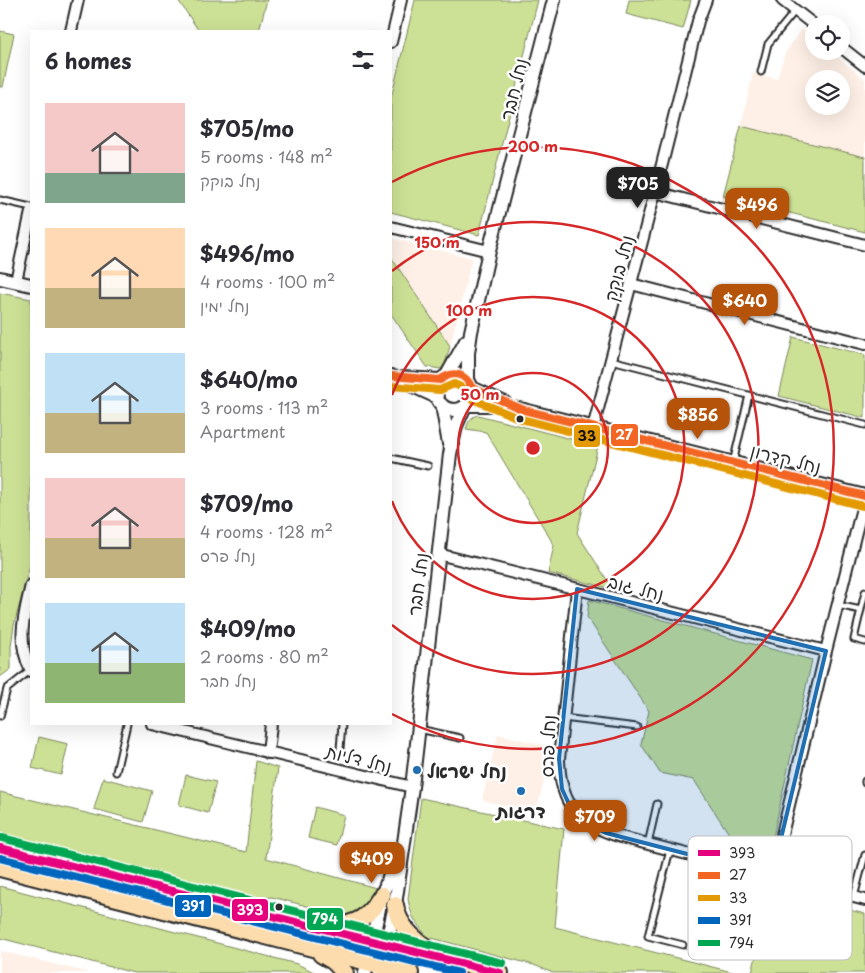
<!DOCTYPE html>
<html lang="en">
<head>
<meta charset="utf-8">
<style>
  body { margin:0; font-family:"Playpen Sans","Playpen Sans Hebrew",sans-serif; background:#f7f7f7; color:#2b2b33; height:100vh; display:flex; flex-direction:column; font-size:19px; white-space:nowrap }
  * { box-sizing:border-box; margin:0 }
  p { font-size:16px; color:#7c7c81 }
  .icon { flex:none; width:28px; height:28px; fill:none; stroke:currentColor; stroke-width:2; stroke-linecap:round; stroke-linejoin:round }
  .map { position:relative; flex:1; overflow:hidden }
  .details { position:absolute; left:30px; top:30px; width:362px; height:695px; display:flex; flex-direction:column; background:#fff; border-radius:0px; box-shadow:0 5px 20px #0002 }
  .details>* { flex:none }
  .tools { position:absolute; left:805px; top:15px; display:grid; gap:10px }
  .tools a { display:grid; place-items:center; width:45px; height:45px; border-radius:50%; background:#fff; box-shadow:0 5px 20px #0002; font-size:25px }
  .price { position:absolute; translate:-50% -42px; padding:0 11px; border-radius:10px; background:#b45309; color:#fff; font-size:16px; line-height:32px; filter:drop-shadow(0 1px 2px #0008) }
  .price::after { content:''; position:absolute; left:50%; top:30px; width:15px; height:11px; margin-left:-8px; background:inherit; clip-path:polygon(0 0,100% 0,50% 100%) }
  .price.selected { background:#222; color:#fff }
  ul { padding:0; list-style:none }
  li { display:flex; align-items:center; gap:15px; height:125px; padding:0 15px }
  li span { display:grid; place-items:center; flex:none; width:140px; height:100px; border-radius:0px; color:#555 }
  li>.icon { margin-inline-start:auto }
  span .icon { width:60px; height:60px; fill:#fffc; stroke-width:1 }
  li b { font-size:21px }
  h2 { display:flex; justify-content:space-between; align-items:center; height:60px; padding:0 15px; font-size:21px }
  .map>svg:first-child { display:block }
  .built { fill:#fef0e6; fill-rule:evenodd }
  .green { fill:#cce195; stroke:#7c8660 }
  .lines { fill:none; stroke-linecap:round; stroke-linejoin:round }
  .service-casing { stroke:#2b2b2b; stroke-width:9 }
  .minor-casing { stroke:#2b2b2b; stroke-width:14 }
  .tertiary-casing { stroke:#2b2b2b; stroke-width:16 }
  .trunk-casing { stroke:#2b2b2b; stroke-width:20 }
  .service { stroke:#fff; stroke-width:5 }
  .minor { stroke:#fff; stroke-width:10 }
  .tertiary { stroke:#fff; stroke-width:12 }
  .trunk { stroke:#fcdcac; stroke-width:16 }
  .bus-1-casing { stroke:#fff; stroke-width:11 }
  .bus-2-casing { stroke:#fff; stroke-width:11 }
  .bus-3-casing { stroke:#fff; stroke-width:11 }
  .bus-4-casing { stroke:#fff; stroke-width:11 }
  .bus-5-casing { stroke:#fff; stroke-width:11 }
  .bus-1 { stroke:#e5007d; stroke-width:8 }
  .bus-2 { stroke:#f26522; stroke-width:8 }
  .bus-3 { stroke:#e39a04; stroke-width:8 }
  .bus-4 { stroke:#0065bd; stroke-width:8 }
  .bus-5 { stroke:#00a651; stroke-width:8 }
  .marked { fill:#1f6fb2; fill-opacity:0.2; stroke:#1f6fb2; stroke-width:4; stroke-linejoin:round }
  .ring { fill:none; stroke:#d62828; stroke-width:2.5 }
  .bus-dot { fill:#2b2b2b; stroke:#fff; stroke-width:2 }
  .poi-dot { fill:#1f6fb2; stroke:#fff; stroke-width:2 }
  .labels { text-anchor:middle; dominant-baseline:central; stroke-width:5; stroke-linejoin:round; paint-order:stroke }
  .street-label { font-size:18px; fill:#2b2b2b; stroke:#fff }
  .poi-label { font-size:18px; font-weight:bold; fill:#2b2b2b; stroke:#fff; text-anchor:start }
  .key { fill:#fff; stroke:#bfbfbf; stroke-width:1 }
  .key-label { font-size:14px; fill:#2b2b2b }
  .centre { fill:#d62828; stroke:#fff; stroke-width:2.5 }
  .ring-label { font-size:15px; text-anchor:middle; font-weight:bold; fill:#d62828; stroke:#fff; stroke-width:5; stroke-linejoin:round; paint-order:stroke }
  .line-badge { stroke:#fff; stroke-width:2 }
  .badge-label { font-size:14px; text-anchor:middle; font-weight:bold; fill:#fff }
  .pale-badge-label { font-size:14px; text-anchor:middle; font-weight:bold; fill:#111 }
</style>
</head>
<body>
<div class="map">
<svg width="865" height="973" viewBox="0 0 865 973">
  <rect width="100%" height="100%" fill="#fff"/>
  <filter id="ink" filterUnits="userSpaceOnUse"><feTurbulence type="fractalNoise" baseFrequency=".02" numOctaves="2"/><feDisplacementMap in="SourceGraphic" scale="10" xChannelSelector="R" yChannelSelector="G"/><feConvolveMatrix kernelMatrix="1 2 1 2 8 2 1 2 1" color-interpolation-filters="sRGB"/></filter>
  <g filter="url(#ink)">
    <!-- built -->
    <path class="built" d="M802,29L814,38V51H830L865,79V157L741,126L753,73L777,79L785,53ZM814,79H841V106H814Z
      M391,238L472,258L450,346L391,257Z
      M498,734L552,747L536,813L482,800Z
      M0,951L90,973H0Z"/>
    <!-- green -->
    <path class="green" d="M178,0H267L259,31H199Z
      M415,0H538L479,235L391,212V98Z
      M629,0H691L683,29L626,14Z
      M0,31L14,34L3,87H0Z
      M741,126L865,157V232L723,196Z
      M391,257L450,346L445,364L441,369L427,367L391,314Z
      M0,293L31,299V562L14,625L11,646V669L0,677Z
      M793,337L865,355V418L779,396Z
      M478,415L598,446L577,533L613,589L548,573L554,545L486,432L466,429C469,421 470,417 478,415Z
      M589,600L812,660L769,855L766,860L762,864L746,860L694,780L660,773L641,744L649,711L587,617Z
      M39,737L68,744L61,775L32,768Z
      M256,761L278,768L266,858L380,889L362,911L345,916L272,897L253,900L0,835V792L246,852Z
      M186,775L216,782L208,813L179,805Z
      M103,778L152,791L143,822L94,809Z
      M421,798L564,829L555,927L736,973H553L534,965L428,937C416,924 411,917 408,899Z
      M315,807L344,815L337,845L308,838Z
      M0,886L297,964L316,973H134L0,938Z
      M772,890L865,914V973H752Z"/>
    <g class="lines">
      <!-- service casing -->
      <g class="service-casing">
        <path id="service" d="M761,72L768,44L795,11
          M0,200L31,207
          M611,360L865,425
          M391,458L428,466
          M733,463L749,395
          M865,592L854,639L865,642
          M837,605L861,610
          M0,716L7,689L31,670
          M563,718L637,727
          M419,729L460,738
          M340,749L342,724
          M116,772L127,724
          M865,781V783
          M648,844L657,804
          M670,850L648,936L683,945
          M854,897L865,855"/>
      </g>
      <!-- minor casing -->
      <g class="minor-casing">
        <path id="minor" d="M782,0L814,25
          M71,31L78,0
          M391,42L401,0
          M841,47L865,66
          M655,192L865,245
          M391,227L489,251
          M16,281L31,212
          M631,284L865,344
          M593,428L655,192L698,21L706,0
          M438,554L826,651
          M31,585C24,617 16,640 31,671
          M577,589L559,759C560,805 578,824 621,837L865,900
          M152,724L412,787
          M268,753L271,724
          M772,876L826,651L865,496"/>
      </g>
      <!-- tertiary casing -->
      <g class="tertiary-casing">
        <path id="tertiary" d="M0,278L31,285
          M436 392a18 18 0 1 1 36 0a18 18 0 1 1-36 0Z
          M447,375L466,341
          M391,376L437,397
          M403,378L440,380
          M468,380V353L471,332L489,251L554,0
          M472,388L505,403
          M442,405L449,444
          M468,405H494L524,410L865,496
          M365,973L382,895L395,862
          M380,973L395,905L412,787L450,454L456,426L464,408"/>
      </g>
      <!-- trunk casing -->
      <g class="trunk-casing">
        <path id="trunk" d="M0,848L500,973
          M0,868L410,973
          M395,905C398,926 415,941 433,952
          M332,926C358,925 368,917 382,895
          M321,954L333,961L345,973"/>
      </g>
      <!-- service -->
      <use href="#service" class="service"/>
      <!-- minor -->
      <use href="#minor" class="minor"/>
      <!-- tertiary -->
      <use href="#tertiary" class="tertiary"/>
      <!-- trunk -->
      <use href="#trunk" class="trunk"/>
      <!-- bus-1 casing -->
      <g class="bus-1-casing">
        <path id="bus-1" d="M0,848L500,973"/>
      </g>
      <!-- bus-2 casing -->
      <g class="bus-2-casing">
        <path id="bus-2" d="M391,376L440,380C453,370 465,373 472,388L524,410L865,496"/>
      </g>
      <!-- bus-3 casing -->
      <g class="bus-3-casing">
        <path id="bus-3" d="M391,386L440,390L454,384L461,387L467,397L521,419L863,506"/>
      </g>
      <!-- bus-4 casing -->
      <g class="bus-4-casing">
        <path id="bus-4" d="M0,858L459,973"/>
      </g>
      <!-- bus-5 casing -->
      <g class="bus-5-casing">
        <path id="bus-5" d="M2,838L502,963"/>
      </g>
      <!-- bus-1 -->
      <use href="#bus-1" class="bus-1"/>
      <!-- bus-2 -->
      <use href="#bus-2" class="bus-2"/>
      <!-- bus-3 -->
      <use href="#bus-3" class="bus-3"/>
      <!-- bus-4 -->
      <use href="#bus-4" class="bus-4"/>
      <!-- bus-5 -->
      <use href="#bus-5" class="bus-5"/>
    </g>
  </g>
  <!-- marked area -->
  <path class="marked" d="M577,589L826,651L772,876L606,833L585,822L568,802L562,789L559,759Z"/>
  <!-- distance rings -->
  <g class="ring">
    <circle cx="533" cy="448" r="75"/>
    <path d="M392 395A151 151 0 1 1 392 501"/>
    <path d="M392 271A226 226 0 1 1 392 625"/>
    <path d="M392 182A301 301 0 1 1 392 714"/>
  </g>
  <!-- markers -->
  <g class="bus-dot">
    <circle cx="520" cy="419" r="4.5"/>
    <circle cx="279" cy="907" r="4.5"/>
  </g>
  <g class="poi-dot">
    <circle cx="417" cy="770" r="5"/>
    <circle cx="521" cy="791" r="5"/>
  </g>
  <g class="labels">
    <!-- street labels -->
    <g class="street-label">
      <text transform="translate(513 89) rotate(-76)">נחל חבר</text>
      <text transform="translate(618 268) rotate(-75)">נחל בוקק</text>
      <text transform="translate(786 458) rotate(14)">נחל קדרון</text>
      <text transform="translate(417 584) rotate(-83)">נחל חבר</text>
      <text transform="translate(636 587) rotate(14)">נחל גוב</text>
      <text transform="translate(547 746) rotate(-88)">נחל פרס</text>
      <text transform="translate(359 758) rotate(14)">נחל דליות</text>
    </g>
    <!-- poi labels -->
    <g class="poi-label">
      <text x="427" y="770">נחל ישראל</text>
      <text x="521" y="810" text-anchor="middle">דרגות</text>
    </g>
  </g>
  <!-- legend -->
  <rect x="688" y="836" width="164" height="124" rx="8" class="key"/>
  <rect x="698" y="850" width="22" height="6" fill="#e5007d"/>
  <rect x="698" y="872" width="22" height="7" fill="#f26522"/>
  <rect x="698" y="895" width="22" height="6" fill="#e39a04"/>
  <rect x="698" y="917" width="22" height="7" fill="#0065bd"/>
  <rect x="698" y="940" width="22" height="6" fill="#00a651"/>
  <g class="key-label">
    <text x="729" y="858">393</text>
    <text x="729" y="880">27</text>
    <text x="729" y="903">33</text>
    <text x="729" y="925">391</text>
    <text x="729" y="948">794</text>
  </g>
  <circle cx="533" cy="448" r="8" class="centre"/>
  <g class="ring-label">
    <text x="533" y="152">200 m</text>
    <text x="437" y="248">150 m</text>
    <text x="469" y="316">100 m</text>
    <text x="480" y="400">50 m</text>
  </g>
  <g class="line-badge">
    <rect x="610" y="423" width="29" height="24" rx="5" fill="#f26522"/>
    <rect x="573" y="424" width="28" height="24" rx="5" fill="#e39a04"/>
    <rect x="174" y="894" width="38" height="24" rx="5" fill="#0065bd"/>
    <rect x="231" y="898" width="38" height="24" rx="5" fill="#e5007d"/>
    <rect x="306" y="907" width="38" height="24" rx="5" fill="#00a651"/>
  </g>
  <g class="badge-label">
    <text x="624" y="440">27</text>
    <text x="193" y="911">391</text>
    <text x="250" y="915">393</text>
    <text x="325" y="924">794</text>
  </g>
  <g class="pale-badge-label">
    <text x="587" y="441">33</text>
  </g>
</svg>
<div class="tools">
<a><svg class="icon" aria-label="locate" viewBox="0 0 24 24"><circle cx="12" cy="12" r="6"/><path d="M12 2v4M12 18v4M2 12h4M18 12h4"/></svg></a>
<a><svg class="icon" aria-label="layers" viewBox="0 0 24 24"><path d="M12 4l9 5-9 5-9-5zM3 14l9 5 9-5"/></svg></a>
</div>
<b class="price selected" style="left:638px;top:209px">$705</b>
<b class="price" style="left:757px;top:230px">$496</b>
<b class="price" style="left:745px;top:326px">$640</b>
<b class="price" style="left:698px;top:440px">$856</b>
<b class="price" style="left:595px;top:842px">$709</b>
<b class="price" style="left:372px;top:884px">$409</b>
<section class="details">
<h2>6 homes<svg class="icon" aria-label="filters" viewBox="0 0 24 24"><path d="M4 7h16M4 17h16"/><circle cx="9" cy="7" r="2"/><circle cx="15" cy="17" r="2"/></svg></h2>
<ul>
<li><span style="background:linear-gradient(#f6c9c9 70%,#7fa58c 0)"><svg class="icon" aria-label="home" viewBox="0 0 24 24"><path d="M3 11l9-7 9 7M6 9v11h12V9"/></svg></span><div><b>$705/mo</b><p>5 rooms · 148 m²</p><p>נחל בוקק</p></div></li>
<li><span style="background:linear-gradient(#ffd9b3 60%,#c2b280 0)"><svg class="icon" aria-label="home" viewBox="0 0 24 24"><path d="M3 11l9-7 9 7M6 9v11h12V9"/></svg></span><div><b>$496/mo</b><p>4 rooms · 100 m²</p><p>נחל ימין</p></div></li>
<li><span style="background:linear-gradient(#bfe0f5 60%,#c2b280 0)"><svg class="icon" aria-label="home" viewBox="0 0 24 24"><path d="M3 11l9-7 9 7M6 9v11h12V9"/></svg></span><div><b>$640/mo</b><p>3 rooms · 113 m²</p><p>Apartment</p></div></li>
<li><span style="background:linear-gradient(#f6c9c9 60%,#c2b280 0)"><svg class="icon" aria-label="home" viewBox="0 0 24 24"><path d="M3 11l9-7 9 7M6 9v11h12V9"/></svg></span><div><b>$709/mo</b><p>4 rooms · 128 m²</p><p>נחל פרס</p></div></li>
<li><span style="background:linear-gradient(#bfe0f5 60%,#8fb573 0)"><svg class="icon" aria-label="home" viewBox="0 0 24 24"><path d="M3 11l9-7 9 7M6 9v11h12V9"/></svg></span><div><b>$409/mo</b><p>2 rooms · 80 m²</p><p>נחל חבר</p></div></li>
</ul>
</section>
</div>
</body>
</html>
